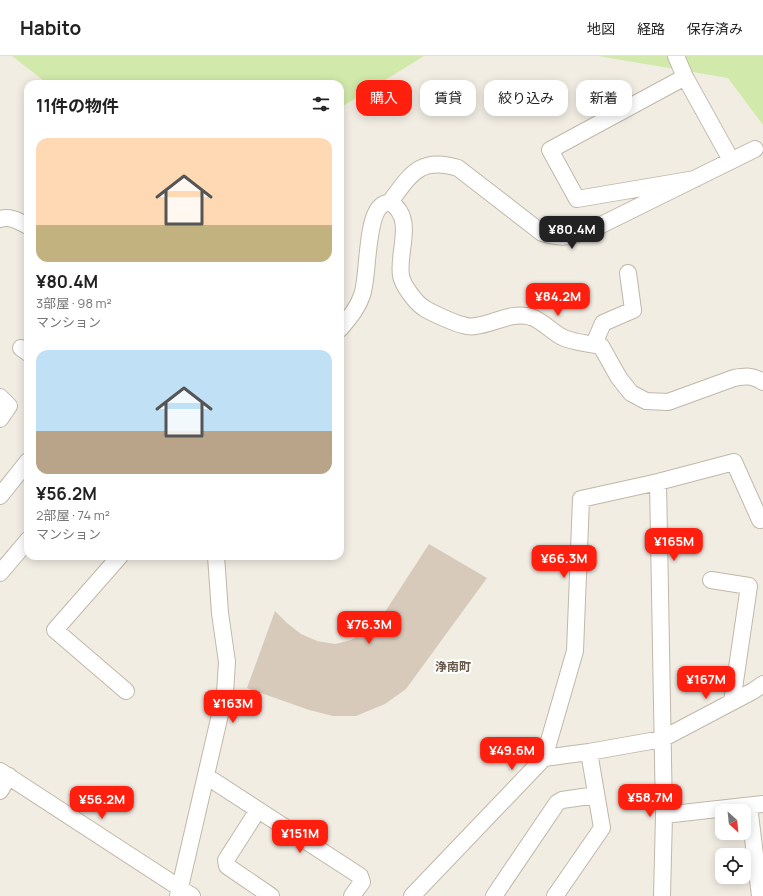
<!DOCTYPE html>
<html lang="ja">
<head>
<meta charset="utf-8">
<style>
  body { margin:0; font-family:Manrope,"Noto Sans JP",sans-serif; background:#f2f2f2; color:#222; height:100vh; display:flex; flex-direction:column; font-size:15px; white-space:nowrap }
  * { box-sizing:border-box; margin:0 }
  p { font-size:13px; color:#767676 }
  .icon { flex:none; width:22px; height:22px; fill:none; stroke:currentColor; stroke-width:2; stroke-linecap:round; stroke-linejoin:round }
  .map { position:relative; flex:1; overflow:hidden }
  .sheet { position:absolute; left:24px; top:24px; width:320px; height:480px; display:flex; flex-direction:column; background:#fff; border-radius:12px; box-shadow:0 2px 10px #0003 }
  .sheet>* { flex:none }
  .hud { position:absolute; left:356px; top:24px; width:347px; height:36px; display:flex; gap:8px }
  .needle { width:26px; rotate:153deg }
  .fabs { position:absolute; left:715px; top:748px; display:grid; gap:8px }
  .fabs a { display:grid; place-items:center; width:36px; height:36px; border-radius:8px; background:#fff; box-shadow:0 2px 10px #0003; font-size:20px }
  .price { position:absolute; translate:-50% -34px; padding:0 9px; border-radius:8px; background:#ff1f0e; color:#fff; font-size:13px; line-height:26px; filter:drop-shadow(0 1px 2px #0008) }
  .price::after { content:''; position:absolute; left:50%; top:24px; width:12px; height:9px; margin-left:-6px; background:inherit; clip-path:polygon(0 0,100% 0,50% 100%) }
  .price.active { background:#222; color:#fff }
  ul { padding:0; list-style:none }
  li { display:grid; align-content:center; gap:8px; height:212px; padding:0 12px }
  li span { display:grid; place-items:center; height:124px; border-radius:12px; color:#555 }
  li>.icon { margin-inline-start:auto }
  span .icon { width:72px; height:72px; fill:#fffc; stroke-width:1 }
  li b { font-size:17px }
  h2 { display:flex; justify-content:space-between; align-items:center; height:48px; padding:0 12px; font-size:17px }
  .chip { padding:0 14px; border-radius:12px; background:#fff; box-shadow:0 2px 10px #0003; font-size:14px; line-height:36px }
  .chip.active { background:#ff1f0e; color:#fff }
  header { display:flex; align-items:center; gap:24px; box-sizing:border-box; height:56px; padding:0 20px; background:#fff; border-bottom:1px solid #e0e0e0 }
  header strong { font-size:19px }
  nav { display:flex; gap:22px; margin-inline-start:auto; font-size:14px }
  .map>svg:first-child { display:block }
  .green { fill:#d1e9aa }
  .building { fill:#d7cabb }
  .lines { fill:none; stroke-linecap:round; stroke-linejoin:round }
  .minor-casing { stroke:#c1b7a9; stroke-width:18 }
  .minor { stroke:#fff; stroke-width:16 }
  .labels { text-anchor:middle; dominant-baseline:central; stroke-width:4; stroke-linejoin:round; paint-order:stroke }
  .quarter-label { font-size:12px; font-weight:bold; fill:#68594a; stroke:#fff }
</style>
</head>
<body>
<header>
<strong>Habito</strong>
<nav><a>地図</a><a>経路</a><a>保存済み</a></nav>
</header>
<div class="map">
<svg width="763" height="840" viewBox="0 0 763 840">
  <rect width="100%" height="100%" fill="#f2ede3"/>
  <!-- green -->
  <path class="green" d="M12,0H424L340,52V28H48Z
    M598,0H763V69L728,22Z"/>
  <!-- building -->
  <path class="building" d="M429,488L487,522L406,633L385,648L356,660H333L309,654L247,632L275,555L287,567L301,578L317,585L335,588L351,584L369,574L381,562Z"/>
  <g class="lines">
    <!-- minor casing -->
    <g class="minor-casing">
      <path id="minor" d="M676,0L685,21
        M695,123L577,143L550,94L685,21L731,104
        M390,146C410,119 420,100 458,112L542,177C564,184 573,180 593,173L755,93
        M0,163C11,160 18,165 28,170
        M340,273C349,262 358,252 362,239C369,221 365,156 384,148C386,147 388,147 390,146C416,163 397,195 401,220C403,230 416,247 424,252C430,256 456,268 463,269C466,270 472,271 475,270C495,268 511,255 531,261C543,265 552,276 562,281C571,286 591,288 601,290L619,322L631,337L646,345L668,346L734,322C746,320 752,319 763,326
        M594,288L603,267L633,254L628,217
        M21,292L28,297
        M0,341L9,350L0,363
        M0,440L28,405
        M120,500L55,574L126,635
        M0,517L28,484
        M711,524L749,530L732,646
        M544,702L575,595L581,443L658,426
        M0,715L192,840
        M206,720L360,820L362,826L352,840
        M0,735L9,720
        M749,750L760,840
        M258,754L226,804L227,810L271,840
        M664,759L763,748
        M178,840L225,637L227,606L220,557L216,500
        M412,840L544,702L589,696L662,683L753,635L763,628
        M494,840L557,747L562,744L596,739
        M555,840L602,772L589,696
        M662,840L664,759L658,426L734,406L760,464"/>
    </g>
    <!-- minor -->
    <use href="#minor" class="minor"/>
  </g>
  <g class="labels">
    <!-- quarter labels -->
    <g class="quarter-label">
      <text x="453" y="610">浄南町</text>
    </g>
  </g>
</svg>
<div class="fabs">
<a><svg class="needle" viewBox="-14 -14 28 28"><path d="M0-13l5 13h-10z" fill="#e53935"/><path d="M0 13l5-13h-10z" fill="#767676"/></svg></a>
<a><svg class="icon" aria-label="locate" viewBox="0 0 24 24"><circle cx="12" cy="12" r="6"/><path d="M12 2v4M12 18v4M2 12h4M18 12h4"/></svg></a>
</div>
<b class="price active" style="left:572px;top:194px">¥80.4M</b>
<b class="price" style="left:558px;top:261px">¥84.2M</b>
<b class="price" style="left:674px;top:506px">¥165M</b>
<b class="price" style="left:564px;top:523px">¥66.3M</b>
<b class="price" style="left:369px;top:589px">¥76.3M</b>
<b class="price" style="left:706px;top:644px">¥167M</b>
<b class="price" style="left:233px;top:668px">¥163M</b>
<b class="price" style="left:512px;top:715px">¥49.6M</b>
<b class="price" style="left:650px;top:762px">¥58.7M</b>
<b class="price" style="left:102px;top:764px">¥56.2M</b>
<b class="price" style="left:300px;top:798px">¥151M</b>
<div class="hud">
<a class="chip active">購入</a>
<a class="chip">賃貸</a>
<a class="chip">絞り込み</a>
<a class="chip">新着</a>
</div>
<section class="sheet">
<h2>11件の物件<svg class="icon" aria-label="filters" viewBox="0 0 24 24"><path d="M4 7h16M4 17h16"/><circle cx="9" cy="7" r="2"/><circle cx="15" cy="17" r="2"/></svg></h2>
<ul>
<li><span style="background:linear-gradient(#ffd9b3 70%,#c2b280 0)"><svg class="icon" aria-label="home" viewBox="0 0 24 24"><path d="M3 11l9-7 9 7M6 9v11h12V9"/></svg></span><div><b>¥80.4M</b><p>3部屋 · 98 m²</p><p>マンション</p></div></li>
<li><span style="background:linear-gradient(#bfe0f5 65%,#b9a48a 0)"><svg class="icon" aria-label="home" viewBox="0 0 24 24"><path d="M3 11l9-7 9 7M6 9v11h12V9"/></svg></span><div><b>¥56.2M</b><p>2部屋 · 74 m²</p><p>マンション</p></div></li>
</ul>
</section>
</div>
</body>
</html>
